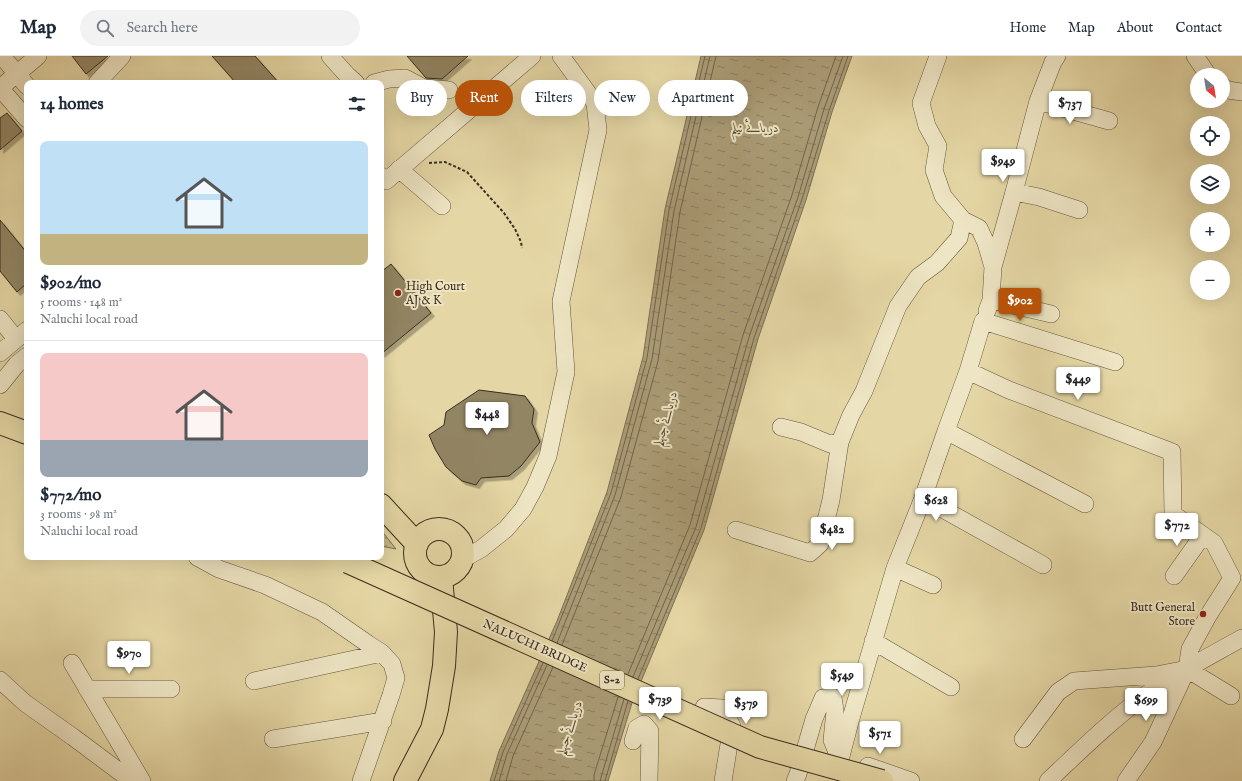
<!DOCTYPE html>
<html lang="en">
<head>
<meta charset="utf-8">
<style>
  body { margin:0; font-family:"IM FELL English",Amiri,serif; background:#f2f2f3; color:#1f2937; height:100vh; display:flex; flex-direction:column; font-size:15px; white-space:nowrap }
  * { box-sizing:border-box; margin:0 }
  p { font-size:13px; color:#747a83 }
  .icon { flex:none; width:22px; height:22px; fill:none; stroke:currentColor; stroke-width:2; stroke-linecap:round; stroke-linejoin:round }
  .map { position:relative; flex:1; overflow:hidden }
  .side { position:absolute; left:24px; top:24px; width:360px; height:480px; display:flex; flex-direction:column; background:#fff; border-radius:8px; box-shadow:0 4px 16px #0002 }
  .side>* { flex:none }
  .guide { position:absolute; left:396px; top:24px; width:380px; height:36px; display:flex; gap:8px }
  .needle { width:26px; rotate:150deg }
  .controls { position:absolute; left:1190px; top:12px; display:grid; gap:8px }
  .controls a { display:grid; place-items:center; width:40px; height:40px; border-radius:50%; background:#fff; box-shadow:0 4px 16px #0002; font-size:20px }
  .price { position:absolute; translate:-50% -34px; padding:0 9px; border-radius:4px; background:#fff; color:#222; font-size:13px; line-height:26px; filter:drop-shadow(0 1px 2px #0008) }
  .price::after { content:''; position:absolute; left:50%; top:24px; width:12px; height:9px; margin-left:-6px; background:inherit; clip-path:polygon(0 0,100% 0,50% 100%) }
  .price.active { background:#b45309; color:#fff }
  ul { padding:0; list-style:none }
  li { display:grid; align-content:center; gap:8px; height:212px; padding:0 16px }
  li+li { border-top:1px solid #e0e1e3 }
  li span { display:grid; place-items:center; height:124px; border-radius:8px; color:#555 }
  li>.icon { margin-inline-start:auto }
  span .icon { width:72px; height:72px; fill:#fffc; stroke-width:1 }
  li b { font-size:17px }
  h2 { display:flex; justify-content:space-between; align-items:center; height:48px; padding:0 16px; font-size:17px }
  .pill { padding:0 14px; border-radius:18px; background:#fff; box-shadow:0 4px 16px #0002; font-size:14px; line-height:36px }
  .pill.active { background:#b45309; color:#fff }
  header { display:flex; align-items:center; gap:24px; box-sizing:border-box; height:56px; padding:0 20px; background:#fff; border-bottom:1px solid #e0e1e3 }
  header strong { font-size:19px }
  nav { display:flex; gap:22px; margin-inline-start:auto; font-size:14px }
  .search { width:280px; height:36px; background:#f2f2f3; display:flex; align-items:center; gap:10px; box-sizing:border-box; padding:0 14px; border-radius:22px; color:#747a83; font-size:15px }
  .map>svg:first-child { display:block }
  .grass { fill:url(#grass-dots); stroke:#807356 }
  .water { fill:url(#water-ripples); stroke:#7d7053 }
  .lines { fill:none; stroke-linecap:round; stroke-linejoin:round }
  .shore { stroke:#72644a; stroke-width:1 }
  .building { fill:#928564; stroke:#392c1d; filter:url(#shadow) }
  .minor-casing { stroke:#64573f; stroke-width:18 }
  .highway-casing { stroke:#392c1d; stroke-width:24 }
  .path { stroke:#392c1d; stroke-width:2; stroke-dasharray:3 2; stroke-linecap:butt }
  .minor { stroke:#eee5c4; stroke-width:17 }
  .highway { stroke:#e5d7a5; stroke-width:22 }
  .highway-bridge-casing { stroke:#392c1d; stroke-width:24; stroke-linecap:butt }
  .highway-bridge { stroke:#e5d7a5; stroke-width:22 }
  .poi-dot { fill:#8f2418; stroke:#eee5c4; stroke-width:1.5 }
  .labels { text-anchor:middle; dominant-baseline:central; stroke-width:4; stroke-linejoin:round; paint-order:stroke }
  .shield { fill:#eee5c4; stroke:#6f644f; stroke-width:1 }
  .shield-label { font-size:11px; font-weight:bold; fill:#392c1d }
  .poi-label { font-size:12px; fill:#392c1d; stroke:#eee5c4; text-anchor:start }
  .street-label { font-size:12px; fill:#392c1d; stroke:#eee5c4 }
  .water-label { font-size:13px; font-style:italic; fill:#564834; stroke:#eee5c4 }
</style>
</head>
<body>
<header>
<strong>Map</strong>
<div class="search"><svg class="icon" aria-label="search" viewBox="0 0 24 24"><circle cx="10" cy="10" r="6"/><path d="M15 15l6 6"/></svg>Search here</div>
<nav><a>Home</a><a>Map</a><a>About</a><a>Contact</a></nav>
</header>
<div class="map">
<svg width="1242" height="725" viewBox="0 0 1242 725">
  <defs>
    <pattern id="grass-dots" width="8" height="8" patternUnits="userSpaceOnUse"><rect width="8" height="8" fill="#c8ba8e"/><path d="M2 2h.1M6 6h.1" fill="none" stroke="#a39773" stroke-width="1.8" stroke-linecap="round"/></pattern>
    <pattern id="water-ripples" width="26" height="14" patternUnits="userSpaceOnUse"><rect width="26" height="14" fill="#ab9d77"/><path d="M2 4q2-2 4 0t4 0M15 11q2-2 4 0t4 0" fill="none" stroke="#8c8061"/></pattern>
    <filter id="shadow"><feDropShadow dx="3.5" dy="3.5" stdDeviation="0" flood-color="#0004"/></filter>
  </defs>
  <rect width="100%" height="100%" fill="#e5d7a5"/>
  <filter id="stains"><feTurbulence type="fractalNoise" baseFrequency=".005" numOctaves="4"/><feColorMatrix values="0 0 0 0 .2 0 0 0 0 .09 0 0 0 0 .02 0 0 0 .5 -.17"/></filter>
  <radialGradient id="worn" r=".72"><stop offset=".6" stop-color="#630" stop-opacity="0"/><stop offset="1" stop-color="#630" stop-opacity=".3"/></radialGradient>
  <!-- grass -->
  <path class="grass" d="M381,474L396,493L381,490Z"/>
  <!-- water -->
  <path class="water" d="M701,0H852L832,56L806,144L758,283L704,474L632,647L608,725H490L499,695L557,565L607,436L643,301L665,153Z"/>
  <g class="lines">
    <!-- shore -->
    <path class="shore" d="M552,585L611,437L647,302L669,154L705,0
      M557,587L615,439L652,303L674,155L710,0
      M562,589L621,441L658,305L680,156L716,0
      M628,618L690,469L743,279L792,139L818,51L836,0
      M633,621L696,471L749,281L798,141L824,53L843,0
      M638,623L701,472L754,282L802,143L829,55L848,0
      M494,725L503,696L543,607
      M499,725L507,698L547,609
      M506,725L513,700L553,611
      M594,725V719L618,641
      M600,725L624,643
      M605,725L628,645"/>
  </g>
  <!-- building -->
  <path class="building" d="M72,0H108L86,18Z
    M212,0H255L279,27H236Z
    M407,0H468L442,23L426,22Z
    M7,57L22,75L0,94V62Z
    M0,164L27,197V227L17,236L0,215Z
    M391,208L431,257L381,298V216Z
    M479,334L525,340L534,353L532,367L540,386L521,410L509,420L481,422L476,429L462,425L446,411L435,393L429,379L444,369L446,356Z"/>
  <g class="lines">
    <!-- minor casing -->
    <g class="minor-casing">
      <path id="minor" d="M2,0L27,30
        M330,0L347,19L356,27
        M938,0L921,47L927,70L938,90L934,114L943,140L963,164L979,172L986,187L993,211L991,244
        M1195,0L1208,19
        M97,27L122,0
        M374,27L389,23L405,22L424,32L449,34
        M1223,31L1228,34L1242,36
        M0,32L38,0
        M0,32L27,63
        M1038,45L1109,65
        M399,113L442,150
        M381,120L386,125L532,0
        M1014,136L1038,45L1053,6L1057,0
        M993,211L1014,136L1039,141L1079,154
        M987,255L991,244L1051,258
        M0,263L16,283
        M0,297L27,274
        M968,315L983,265L1115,306
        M0,329L17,308L27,300
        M781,371L801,376L830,388L840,386L851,359L864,335L898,250L918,221L937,207L959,182L963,164
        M946,375L923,442L1043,509
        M923,442L895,512L933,529
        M1085,448L946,375L968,315L1009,334L1172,396L1173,458L1214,487L1232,522L1208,560L1190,593L1187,613L1153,686L1126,725
        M736,474L810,497L820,488L831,444L840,386
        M197,501L219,513L265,529L322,556L368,588L382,597L392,608L396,622L391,639L361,725
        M463,503L481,493L506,473L523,453L535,431L548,400L566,316L561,245L598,74L595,47L561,0
        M1174,520L1203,479
        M873,585L951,631
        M72,607L142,725
        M0,624L25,647L73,681L132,725
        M254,625L382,597
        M87,633H171
        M704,651L722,652L732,670L723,725
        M273,683L383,665
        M1023,683L1058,636L1074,625L1156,619L1187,613L1231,640
        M633,685L637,672L644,668L650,675L649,725
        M840,704L851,662L895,512
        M868,710L911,725
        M795,725L798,718L814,663L823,642L833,641L835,655L832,684L841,706
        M1048,725C1080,695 1111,664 1147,638C1177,617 1210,600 1242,582"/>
    </g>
    <!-- highway casing -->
    <g class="highway-casing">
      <path id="highway" d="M0,367L27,377
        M381,449L417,488
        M415 497a24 24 0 1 1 48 0a24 24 0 1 1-48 0Z
        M405,725L432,673L437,653L444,610L446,576L441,522"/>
    </g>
    <!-- path -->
    <path class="path" d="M429,107L445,106L467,116L504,157L515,173L521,186L522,192"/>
    <!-- minor -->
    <use href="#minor" class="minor"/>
    <!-- highway -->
    <use href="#highway" class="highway"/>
    <!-- highway-bridge casing -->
    <g class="highway-bridge-casing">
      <path id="highway-bridge" d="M348,506L760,691L882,725"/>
    </g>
    <!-- highway-bridge -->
    <use href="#highway-bridge" class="highway-bridge"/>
  </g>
  <!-- markers -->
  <g class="poi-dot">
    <circle cx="398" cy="237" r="4"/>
    <circle cx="1203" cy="558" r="4"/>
  </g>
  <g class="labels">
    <!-- shield labels -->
    <rect class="shield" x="600" y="615" width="24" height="18" rx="3"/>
    <g class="shield-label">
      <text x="612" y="624">S-2</text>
    </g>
    <!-- poi labels -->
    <g class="poi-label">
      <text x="406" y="230">High Court<tspan x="406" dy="14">AJ &amp; K</tspan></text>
      <text x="1195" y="551" text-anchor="end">Butt General<tspan x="1195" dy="14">Store</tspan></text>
    </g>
    <!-- street labels -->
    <g class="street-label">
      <text transform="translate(535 590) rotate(24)">NALUCHI BRIDGE</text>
    </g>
    <!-- water labels -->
    <g class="water-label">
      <text x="755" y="72">دریائے نیلم</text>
      <text transform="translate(666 363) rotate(-74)">دریائے جہلم</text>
      <text transform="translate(570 672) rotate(-72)">دریائے جہلم</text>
    </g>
  </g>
  <rect width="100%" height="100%" filter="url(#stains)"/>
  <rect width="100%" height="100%" fill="url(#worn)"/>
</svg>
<div class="controls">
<a><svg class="needle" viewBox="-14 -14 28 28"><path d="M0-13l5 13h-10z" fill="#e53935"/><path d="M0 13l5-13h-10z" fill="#747a83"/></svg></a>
<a><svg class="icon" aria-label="locate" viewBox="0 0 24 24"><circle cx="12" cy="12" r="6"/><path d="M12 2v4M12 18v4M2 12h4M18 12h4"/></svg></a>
<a><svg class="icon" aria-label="layers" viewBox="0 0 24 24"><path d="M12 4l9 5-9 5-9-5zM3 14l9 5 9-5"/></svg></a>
<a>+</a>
<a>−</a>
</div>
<b class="price" style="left:1070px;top:69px">$737</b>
<b class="price" style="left:1003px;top:127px">$949</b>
<b class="price active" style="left:1020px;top:266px">$902</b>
<b class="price" style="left:1078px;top:345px">$449</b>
<b class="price" style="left:487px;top:380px">$448</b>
<b class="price" style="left:936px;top:466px">$628</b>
<b class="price" style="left:1177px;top:491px">$772</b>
<b class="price" style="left:832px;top:495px">$482</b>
<b class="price" style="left:129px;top:619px">$970</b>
<b class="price" style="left:842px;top:641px">$549</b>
<b class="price" style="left:660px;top:665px">$739</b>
<b class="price" style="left:1146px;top:666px">$699</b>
<b class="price" style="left:746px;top:669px">$379</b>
<b class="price" style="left:880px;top:699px">$571</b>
<div class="guide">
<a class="pill">Buy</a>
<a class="pill active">Rent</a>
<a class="pill">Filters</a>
<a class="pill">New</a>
<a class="pill">Apartment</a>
</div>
<section class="side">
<h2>14 homes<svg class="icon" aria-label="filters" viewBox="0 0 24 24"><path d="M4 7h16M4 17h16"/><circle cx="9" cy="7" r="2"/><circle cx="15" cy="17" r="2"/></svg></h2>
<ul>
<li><span style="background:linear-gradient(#bfe0f5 75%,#c2b280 0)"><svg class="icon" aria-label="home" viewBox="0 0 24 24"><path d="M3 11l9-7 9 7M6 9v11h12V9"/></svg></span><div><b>$902/mo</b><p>5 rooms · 148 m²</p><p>Naluchi local road</p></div></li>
<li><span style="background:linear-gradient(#f6c9c9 70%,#9aa5b1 0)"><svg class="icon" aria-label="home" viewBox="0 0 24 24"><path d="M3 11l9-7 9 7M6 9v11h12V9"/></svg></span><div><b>$772/mo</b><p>3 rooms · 98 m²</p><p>Naluchi local road</p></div></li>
</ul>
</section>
</div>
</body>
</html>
